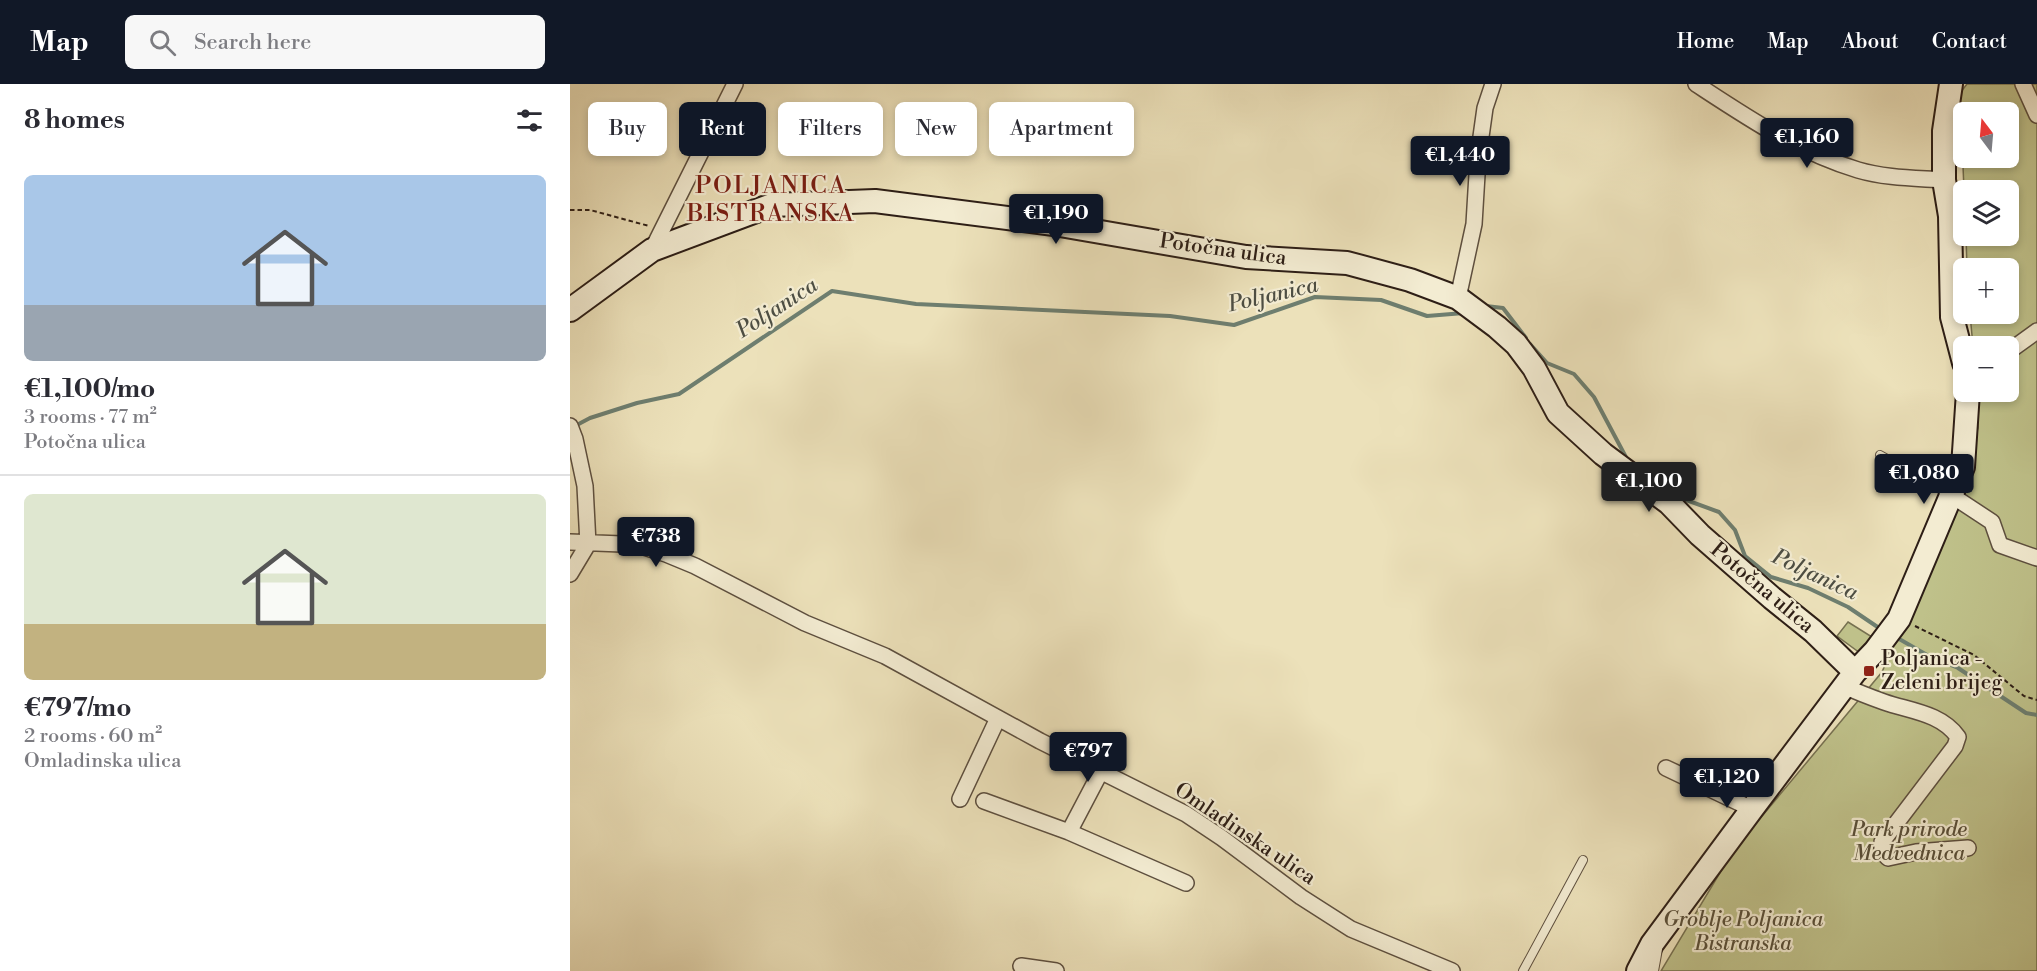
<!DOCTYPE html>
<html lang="en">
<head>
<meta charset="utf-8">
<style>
  body { margin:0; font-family:"Libre Bodoni",serif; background:#f7f7f7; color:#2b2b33; height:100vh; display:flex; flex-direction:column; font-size:22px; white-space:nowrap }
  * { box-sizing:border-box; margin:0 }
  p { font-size:20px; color:#7c7c81 }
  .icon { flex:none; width:33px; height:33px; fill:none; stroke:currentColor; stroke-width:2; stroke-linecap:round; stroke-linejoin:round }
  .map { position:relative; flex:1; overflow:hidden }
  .side { display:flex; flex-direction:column; background:#fff; width:570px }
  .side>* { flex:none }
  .guide { position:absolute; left:18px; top:18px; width:570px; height:54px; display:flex; gap:12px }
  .needle { width:39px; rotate:344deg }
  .fabs { position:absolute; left:1383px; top:18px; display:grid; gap:12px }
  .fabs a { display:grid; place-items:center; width:66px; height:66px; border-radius:9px; background:#fff; box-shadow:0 3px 9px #0003; font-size:30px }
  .price { position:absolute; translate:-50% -51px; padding:0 14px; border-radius:6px; background:#111827; color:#fff; font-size:20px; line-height:39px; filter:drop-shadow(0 2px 3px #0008) }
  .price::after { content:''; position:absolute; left:50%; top:36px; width:18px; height:14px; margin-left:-9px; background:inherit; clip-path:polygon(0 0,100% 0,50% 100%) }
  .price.on { background:#222; color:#fff }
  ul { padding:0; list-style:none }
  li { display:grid; align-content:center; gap:12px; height:318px; padding:0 24px }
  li+li { border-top:2px solid #e1e1e2 }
  li span { display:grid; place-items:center; height:186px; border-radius:9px; color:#555 }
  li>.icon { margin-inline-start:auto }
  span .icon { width:108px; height:108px; fill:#fffc; stroke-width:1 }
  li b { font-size:26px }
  h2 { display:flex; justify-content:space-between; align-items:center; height:72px; padding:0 24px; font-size:26px }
  .tag { padding:0 21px; border-radius:9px; background:#fff; box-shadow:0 3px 9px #0003; font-size:21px; line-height:54px }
  .tag.on { background:#111827; color:#fff }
  header { display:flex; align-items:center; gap:36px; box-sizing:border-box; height:84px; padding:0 30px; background:#111827; color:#fff }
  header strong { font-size:28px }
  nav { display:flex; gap:33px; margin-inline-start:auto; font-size:21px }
  .search { width:420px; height:54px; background:#f7f7f7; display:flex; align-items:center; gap:15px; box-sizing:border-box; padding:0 21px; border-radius:9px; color:#7c7c81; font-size:22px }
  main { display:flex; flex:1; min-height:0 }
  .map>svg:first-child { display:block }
  .green { fill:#bfc18a; stroke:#767050; stroke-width:1.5; fill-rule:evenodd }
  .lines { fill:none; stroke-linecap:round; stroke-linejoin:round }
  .stream { stroke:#6e7e6f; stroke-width:4 }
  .lane-casing { stroke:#5d4f3f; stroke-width:10 }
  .street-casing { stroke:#5d4f3f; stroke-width:18 }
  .secondary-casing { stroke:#2d1e16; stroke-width:26 }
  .path { stroke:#2d1e16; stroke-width:2; stroke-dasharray:4.5 3; stroke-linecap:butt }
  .lane { stroke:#f3ecd2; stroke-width:8 }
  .street { stroke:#f3ecd2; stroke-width:15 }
  .secondary { stroke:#f3ecd2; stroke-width:22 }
  .poi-dot { fill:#8f2418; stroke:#f3ecd2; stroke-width:2 }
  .labels { text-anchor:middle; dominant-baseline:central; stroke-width:4.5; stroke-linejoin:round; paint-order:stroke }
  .street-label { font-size:21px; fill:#2d1e16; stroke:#f3ecd2 }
  .poi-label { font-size:21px; fill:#2d1e16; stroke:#f3ecd2; text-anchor:start }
  .park-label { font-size:21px; font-style:italic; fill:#594f39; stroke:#f3ecd2 }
  .water-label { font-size:22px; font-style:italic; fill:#4d4e43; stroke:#f3ecd2 }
  .quarter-label { font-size:24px; letter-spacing:1.5px; fill:#7a1f14; stroke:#f3ecd2 }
</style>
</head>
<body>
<header>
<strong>Map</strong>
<div class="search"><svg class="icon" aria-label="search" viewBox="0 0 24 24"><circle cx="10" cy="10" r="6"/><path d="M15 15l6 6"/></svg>Search here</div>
<nav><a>Home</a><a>Map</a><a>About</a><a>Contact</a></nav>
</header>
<main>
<section class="side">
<h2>8 homes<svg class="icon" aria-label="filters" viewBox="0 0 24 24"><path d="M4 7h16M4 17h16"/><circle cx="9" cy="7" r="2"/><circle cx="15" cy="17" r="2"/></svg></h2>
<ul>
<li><span style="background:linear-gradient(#a9c7e8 70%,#9aa5b1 0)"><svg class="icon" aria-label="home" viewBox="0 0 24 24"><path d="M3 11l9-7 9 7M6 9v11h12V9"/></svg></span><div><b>€1,100/mo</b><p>3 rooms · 77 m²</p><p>Potočna ulica</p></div></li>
<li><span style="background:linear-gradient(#dfe7d0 70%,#c2b280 0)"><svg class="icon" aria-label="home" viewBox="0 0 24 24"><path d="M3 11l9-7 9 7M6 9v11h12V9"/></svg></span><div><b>€797/mo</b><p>2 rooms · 60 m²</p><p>Omladinska ulica</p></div></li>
</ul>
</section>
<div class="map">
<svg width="1467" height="887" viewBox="0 0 1467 887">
  <rect width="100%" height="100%" fill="#ece1ba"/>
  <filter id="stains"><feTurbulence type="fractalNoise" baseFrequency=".00333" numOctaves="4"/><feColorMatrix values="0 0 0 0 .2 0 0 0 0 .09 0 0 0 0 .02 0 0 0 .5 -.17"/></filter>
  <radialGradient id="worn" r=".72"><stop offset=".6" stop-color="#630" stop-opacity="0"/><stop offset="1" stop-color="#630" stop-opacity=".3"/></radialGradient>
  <!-- green -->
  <path class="green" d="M1397,0H1467V887H1091L1163,767L1312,588L1393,398L1408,344L1406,308H1438V262H1403L1400,230H1438V184H1397L1396,152H1438V106H1394L1390,9ZM1394,28H1438V74H1394Z
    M1278,538L1302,553L1290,569L1267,552Z"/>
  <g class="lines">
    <!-- stream -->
    <path class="stream" d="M916,222L933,224L956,254
      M960,260L977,279L1004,290L1024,313L1058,377
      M3,343L20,334L67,319L109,310L262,207L346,220L600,232L664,241L745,213L811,216L857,232L894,229
      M1108,413L1149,428L1165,446L1175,472L1201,493L1238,504L1278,523L1312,546
      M1324,552L1357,571L1388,584L1456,629L1467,631"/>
    <!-- lane casing -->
    <g class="lane-casing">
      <path id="lane" d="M1310,371L1379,410
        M953,887L1013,776
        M1084,887L1088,865"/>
    </g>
    <!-- street casing -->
    <g class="street-casing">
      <path id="street" d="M1126,0C1178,34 1228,68 1288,86C1315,94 1346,94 1374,96
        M1453,0L1467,31
        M82,166L165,0
        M888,214L904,140L908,74L915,24L923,0
        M1438,268L1467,247
        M0,342L5,355L15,402L18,460L0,490
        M1381,411L1422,438L1430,461L1467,474
        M0,458L52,460L74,463L96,470L125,482L235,539L315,572L470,657L616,730L652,754L731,813L781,845L882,887
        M1274,602C1287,608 1300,613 1314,618C1340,627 1371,629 1388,653L1385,662L1312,758V768L1318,774L1346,768L1398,764
        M1096,684L1182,725
        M531,687L499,748L616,799
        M390,715L428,634
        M414,717L499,748
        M451,882L486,887"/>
    </g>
    <!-- secondary casing -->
    <g class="secondary-casing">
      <path id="secondary" d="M1381,0L1374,47V96L1380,132L1382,233L1394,279
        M0,226L82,166L202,121L305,117L484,140L676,173L777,179L840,196L888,214L927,243L946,260L964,284L988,329L1033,370L1099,419L1130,451L1202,514L1243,547L1285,588
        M1068,887L1082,860L1182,725L1285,588L1305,567L1329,535L1393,383L1398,308"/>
    </g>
    <!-- path -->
    <path class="path" d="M0,126H20L79,142
      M1345,542L1404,571L1454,612L1467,616"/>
    <!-- lane -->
    <use href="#lane" class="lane"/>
    <!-- street -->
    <use href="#street" class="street"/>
    <!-- secondary -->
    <use href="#secondary" class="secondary"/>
  </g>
  <!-- markers -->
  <rect class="poi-dot" x="1293" y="581" width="12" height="12" rx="3"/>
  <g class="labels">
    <!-- street labels -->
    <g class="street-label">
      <text transform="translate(653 166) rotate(8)">Potočna ulica</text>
      <text transform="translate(1192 504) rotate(40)">Potočna ulica</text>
      <text transform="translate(675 750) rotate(34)">Omladinska ulica</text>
    </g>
    <!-- poi labels -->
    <g class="poi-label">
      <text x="1311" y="575">Poljanica -<tspan x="1311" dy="24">Zeleni brijeg</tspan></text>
    </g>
    <!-- park labels -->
    <g class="park-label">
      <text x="1339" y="746">Park prirode<tspan x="1339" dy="24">Medvednica</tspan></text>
      <text x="1173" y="836">Groblje Poljanica<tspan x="1173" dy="24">Bistranska</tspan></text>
    </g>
    <!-- water labels -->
    <g class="water-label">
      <text transform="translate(703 211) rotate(-13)">Poljanica</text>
      <text transform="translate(207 224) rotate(-33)">Poljanica</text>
      <text transform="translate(1245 491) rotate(25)">Poljanica</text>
    </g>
    <!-- quarter labels -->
    <g class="quarter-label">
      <text x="201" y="102">POLJANICA<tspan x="201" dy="28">BISTRANSKA</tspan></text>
    </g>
  </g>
  <rect width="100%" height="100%" filter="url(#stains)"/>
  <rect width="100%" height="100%" fill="url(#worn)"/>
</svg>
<div class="fabs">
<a><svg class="needle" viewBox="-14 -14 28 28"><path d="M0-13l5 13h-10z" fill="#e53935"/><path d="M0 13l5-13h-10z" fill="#7c7c81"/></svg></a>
<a><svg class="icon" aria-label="layers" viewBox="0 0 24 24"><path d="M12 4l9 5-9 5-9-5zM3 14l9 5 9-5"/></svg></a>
<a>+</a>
<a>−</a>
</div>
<b class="price" style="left:1237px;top:85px">€1,160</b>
<b class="price" style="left:890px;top:103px">€1,440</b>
<b class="price" style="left:486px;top:161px">€1,190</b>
<b class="price" style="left:1354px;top:421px">€1,080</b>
<b class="price on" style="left:1079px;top:429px">€1,100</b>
<b class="price" style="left:86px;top:484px">€738</b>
<b class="price" style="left:518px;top:699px">€797</b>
<b class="price" style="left:1157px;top:725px">€1,120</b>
<div class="guide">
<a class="tag">Buy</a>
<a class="tag on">Rent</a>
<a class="tag">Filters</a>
<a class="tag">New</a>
<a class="tag">Apartment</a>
</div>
</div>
</main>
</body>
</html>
